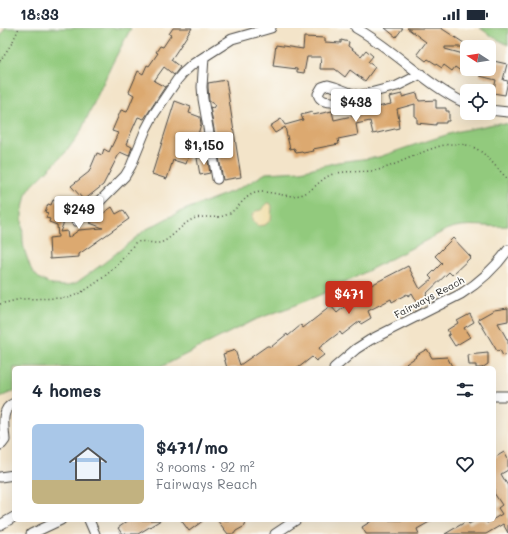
<!DOCTYPE html>
<html lang="en">
<head>
<meta charset="utf-8">
<style>
  body { margin:0; font-family:Mali,sans-serif; background:#f6f6f7; color:#1f2937; height:100vh; display:flex; flex-direction:column; font-size:15px; white-space:nowrap }
  * { box-sizing:border-box; margin:0 }
  p { font-size:13px; color:#747a83 }
  .icon { flex:none; width:22px; height:22px; fill:none; stroke:currentColor; stroke-width:2; stroke-linecap:round; stroke-linejoin:round }
  .map { position:relative; flex:1; overflow:hidden }
  .panel { position:absolute; left:12px; top:338px; width:484px; height:156px; display:flex; flex-direction:column; background:#fff; border-radius:6px; box-shadow:0 4px 16px #0002 }
  .panel>* { flex:none }
  .needle { width:26px; rotate:282deg }
  .tools { position:absolute; left:460px; top:12px; display:grid; gap:8px }
  .tools a { display:grid; place-items:center; width:36px; height:36px; border-radius:6px; background:#fff; box-shadow:0 4px 16px #0002; font-size:20px }
  .price { position:absolute; translate:-50% -34px; padding:0 9px; border-radius:4px; background:#fff; color:#222; font-size:13px; line-height:26px; filter:drop-shadow(0 1px 2px #0008) }
  .price::after { content:''; position:absolute; left:50%; top:24px; width:12px; height:9px; margin-left:-6px; background:inherit; clip-path:polygon(0 0,100% 0,50% 100%) }
  .price.on { background:#c8321e; color:#fff }
  ul { padding:0; list-style:none }
  li { display:flex; align-items:center; gap:12px; height:100px; padding:0 20px }
  li+li { border-top:1px solid #e0e1e3 }
  li span { display:grid; place-items:center; flex:none; width:112px; height:80px; border-radius:6px; color:#555 }
  li>.icon { margin-inline-start:auto }
  span .icon { width:48px; height:48px; fill:#fffc; stroke-width:1 }
  li b { font-size:17px }
  h2 { display:flex; justify-content:space-between; align-items:center; height:48px; padding:0 20px; font-size:17px }
  .status { display:flex; justify-content:space-between; align-items:center; height:28px; padding:0 20px; background:#fff; direction:ltr }
  .status svg { height:11px; fill:currentColor }
  .map>svg:first-child { display:block }
  .green { fill:#92ca7d; stroke:#5e7a54 }
  .sand { fill:#eeda9e; stroke:#8c8264 }
  .building { fill:#dca970 }
  .lines { fill:none; stroke-linecap:round; stroke-linejoin:round }
  .minor-casing { stroke:#494743; stroke-width:11 }
  .path { stroke:#494743; stroke-width:1.5; stroke-dasharray:1 3; stroke-linecap:butt }
  .minor { stroke:#fff; stroke-width:9 }
  .labels { text-anchor:middle; dominant-baseline:central; stroke-width:3.5; stroke-linejoin:round; paint-order:stroke }
  .street-label { font-size:10px; fill:#2b2b2b; stroke:#fdfcf7 }
</style>
</head>
<body>
<div class="status"><b>18:33</b><svg viewBox="0 0 49 12"><path d="M0 12V9h3v3zM5 12V6h3v6zM10 12V3h3v9zM15 12V0h3v12zM26 1h20v11H26zM47 4h2v5h-2z"/></svg></div>
<div class="map">
<svg width="508" height="506" viewBox="0 0 508 506">
  <rect width="100%" height="100%" fill="#fdfcf7"/>
  <filter id="ink" filterUnits="userSpaceOnUse"><feTurbulence type="fractalNoise" baseFrequency=".025" numOctaves="2"/><feDisplacementMap in="SourceGraphic" scale="8" xChannelSelector="R" yChannelSelector="G"/><feConvolveMatrix kernelMatrix="1 2 1 2 8 2 1 2 1" color-interpolation-filters="sRGB"/></filter>
  <filter id="wash" filterUnits="userSpaceOnUse"><feTurbulence type="fractalNoise" baseFrequency=".012" numOctaves="4" result="noise"/><feDisplacementMap in="SourceGraphic" scale="16" xChannelSelector="R" yChannelSelector="G"/><feGaussianBlur stdDeviation="0.9" result="paint"/><feColorMatrix in="noise" values="0 0 0 0 0 0 0 0 0 0 0 0 0 0 0 0 0 1.4 0 .05"/><feComposite in="paint" operator="in"/></filter>
  <g filter="url(#wash)">
    <rect width="100%" height="100%" fill="#f3e4c9"/>
    <!-- green -->
    <path class="green" d="M5,0H131L112,36L80,105L66,124L32,158L26,167L22,185L23,214L24,221L31,241L36,247L40,251L52,257L65,258L76,255L104,235L145,202L179,184L236,162L251,154L266,145L301,143L338,134L379,129L414,117L459,103L499,95L508,96V198C487,200 468,194 448,201L329,263L299,276L254,292L159,340H14V363L0,369V10Z
      M480,0H508V17L493,9Z"/>
    <!-- sand -->
    <path class="sand" d="M268,175H270L272,178L271,192L265,197L257,198L252,192V187L256,183L261,182Z"/>
    <g id="blocks">
      <!-- building -->
      <path class="building" d="M173,0H192L171,32L180,39L174,47L164,39L154,53L165,59L144,91L138,89L126,116L132,119L129,128L120,124L103,157L84,172L71,158L89,144L97,125L102,127L104,121L109,124L118,105L112,103L121,82L127,84L134,67L129,64L138,43L143,46L147,37L149,38L158,25L156,24L160,18L163,19L171,7L169,6Z
        M385,0H403L396,9Z
        M407,0H441L470,19H445V21L467,27V36L462,44L455,39L452,43L444,37L442,40L428,31L426,33L417,26L426,14Z
        M304,9L325,10V14L341,15V12L349,14L348,18L361,28L366,22L373,28L368,34L375,39L365,53L350,42L345,49L335,41H320L321,29H307L304,45L297,44V41L273,38L276,17L303,21Z
        M489,32L507,36L503,52L508,53L505,67L493,65L496,52L480,48L482,41H489Z
        M226,52L241,149L223,152L210,79L213,80L215,77L209,73L208,59V55Z
        M417,65L419,73L436,72V80H446V83H449V93H446V95H436V97L417,95V89H415V76L397,81L399,92H398L399,100L373,106L370,93L356,96L358,107L338,111L339,116L313,121L314,123L303,125L302,124L296,125L294,120L290,121L285,99L275,105L270,98L281,91L285,97L303,92L301,87L312,84L313,87L332,83L334,92L370,84L369,81L391,76L389,69L402,66V69Z
        M175,73L191,79L189,85L200,89L201,96L195,117L194,112L186,136L173,132L167,151L152,146Z
        M207,128L210,145L200,147L197,130Z
        M65,170L75,174L70,187L66,186V189L60,204L67,203L68,210L79,202L103,200L90,195L112,179L116,186L123,182L129,191L79,226V229L50,231L49,210L58,209L57,197L49,194L50,191L46,190L48,185L45,184L48,176L51,177L53,172L63,174Z
        M453,210L471,229L452,247L449,244L426,266L427,269L417,274L412,265L408,268L407,266L392,274L391,271L368,283L371,290L361,296L360,293L342,307L340,304L319,320L324,327L316,333L312,329L298,340H227L223,326L235,322L240,337L267,318H269L271,319L287,306L288,308L301,297L303,300L331,278L337,285L350,274L348,269L408,238L420,261L432,251L429,248L442,235L435,228Z
        M508,280V293L498,295L508,313V325L503,328L500,322L497,323L478,291L494,282Z
        M470,286L474,294L464,300L470,309L455,318L448,307L450,306L447,302L458,295L457,293Z
        M427,321L432,330L447,329L453,340H400L416,329L415,328Z
        M488,325V336L482,340H476V337H469L468,327Z
        M504,424L508,431V442L501,446L508,458V505L503,496L486,506H445L467,493L469,496L476,492H485L487,495L502,486L498,480L502,477L494,465V430Z
        M129,492H161L138,506H122L118,500Z
        M181,492H204L189,503Z
        M217,492H246L245,498L236,503L234,506H228Z
        M373,492H433L417,501L419,506H366L362,499Z"/>
    </g>
  </g>
  <g filter="url(#ink)">
    <use href="#blocks" fill-opacity="0" stroke="#494743" stroke-width="1"/>
    <g class="lines">
      <!-- minor casing -->
      <g class="minor-casing">
        <path id="minor" d="M356,0C395,22 426,57 467,76
          M204,29L202,59L203,71L217,151
          M358,68L335,59L328,57L322,59L318,66C320,74 327,74 335,74L397,58L421,46
          M489,82L508,84
          M76,193L94,179L125,148L131,138L146,101L154,86L177,52L183,45L193,36L232,11L271,0
          M334,340L356,321L370,312L461,266C480,254 495,240 508,222
          M494,368H508
          M0,417L2,416L5,412C4,398 0,381 14,375
          M0,449L14,447
          M89,492L95,506
          M0,497L14,489
          M31,506L61,492
          M275,506L296,492"/>
      </g>
      <!-- path -->
      <path class="path" d="M0,33L12,15L19,0
        M0,276L21,271L67,270C86,265 111,245 123,230C128,225 131,220 135,215C143,211 151,216 159,215C170,213 181,197 191,192C201,186 215,192 226,187C237,183 244,168 255,165C270,161 288,172 303,166C314,162 321,150 333,146C346,142 364,145 378,142C402,136 435,114 458,116C484,117 491,136 508,151"/>
      <!-- minor -->
      <use href="#minor" class="minor"/>
    </g>
  </g>
  <g class="labels">
    <!-- street labels -->
    <g class="street-label">
      <text transform="translate(429 269) rotate(-28)">Fairways Reach</text>
    </g>
  </g>
</svg>
<div class="tools">
<a><svg class="needle" viewBox="-14 -14 28 28"><path d="M0-13l5 13h-10z" fill="#e53935"/><path d="M0 13l5-13h-10z" fill="#747a83"/></svg></a>
<a><svg class="icon" aria-label="locate" viewBox="0 0 24 24"><circle cx="12" cy="12" r="6"/><path d="M12 2v4M12 18v4M2 12h4M18 12h4"/></svg></a>
</div>
<b class="price" style="left:356px;top:95px">$438</b>
<b class="price" style="left:204px;top:138px">$1,150</b>
<b class="price" style="left:79px;top:202px">$249</b>
<b class="price on" style="left:349px;top:287px">$471</b>
<section class="panel">
<h2>4 homes<svg class="icon" aria-label="filters" viewBox="0 0 24 24"><path d="M4 7h16M4 17h16"/><circle cx="9" cy="7" r="2"/><circle cx="15" cy="17" r="2"/></svg></h2>
<ul>
<li><span style="background:linear-gradient(#a9c7e8 70%,#c2b280 0)"><svg class="icon" aria-label="home" viewBox="0 0 24 24"><path d="M3 11l9-7 9 7M6 9v11h12V9"/></svg></span><div><b>$471/mo</b><p>3 rooms · 92 m²</p><p>Fairways Reach</p></div><svg class="icon" aria-label="heart" viewBox="0 0 24 24"><path d="M12 20l-8-8c-3-5 5-10 8-4 3-6 11-1 8 4z"/></svg></li>
</ul>
</section>
</div>
</body>
</html>
